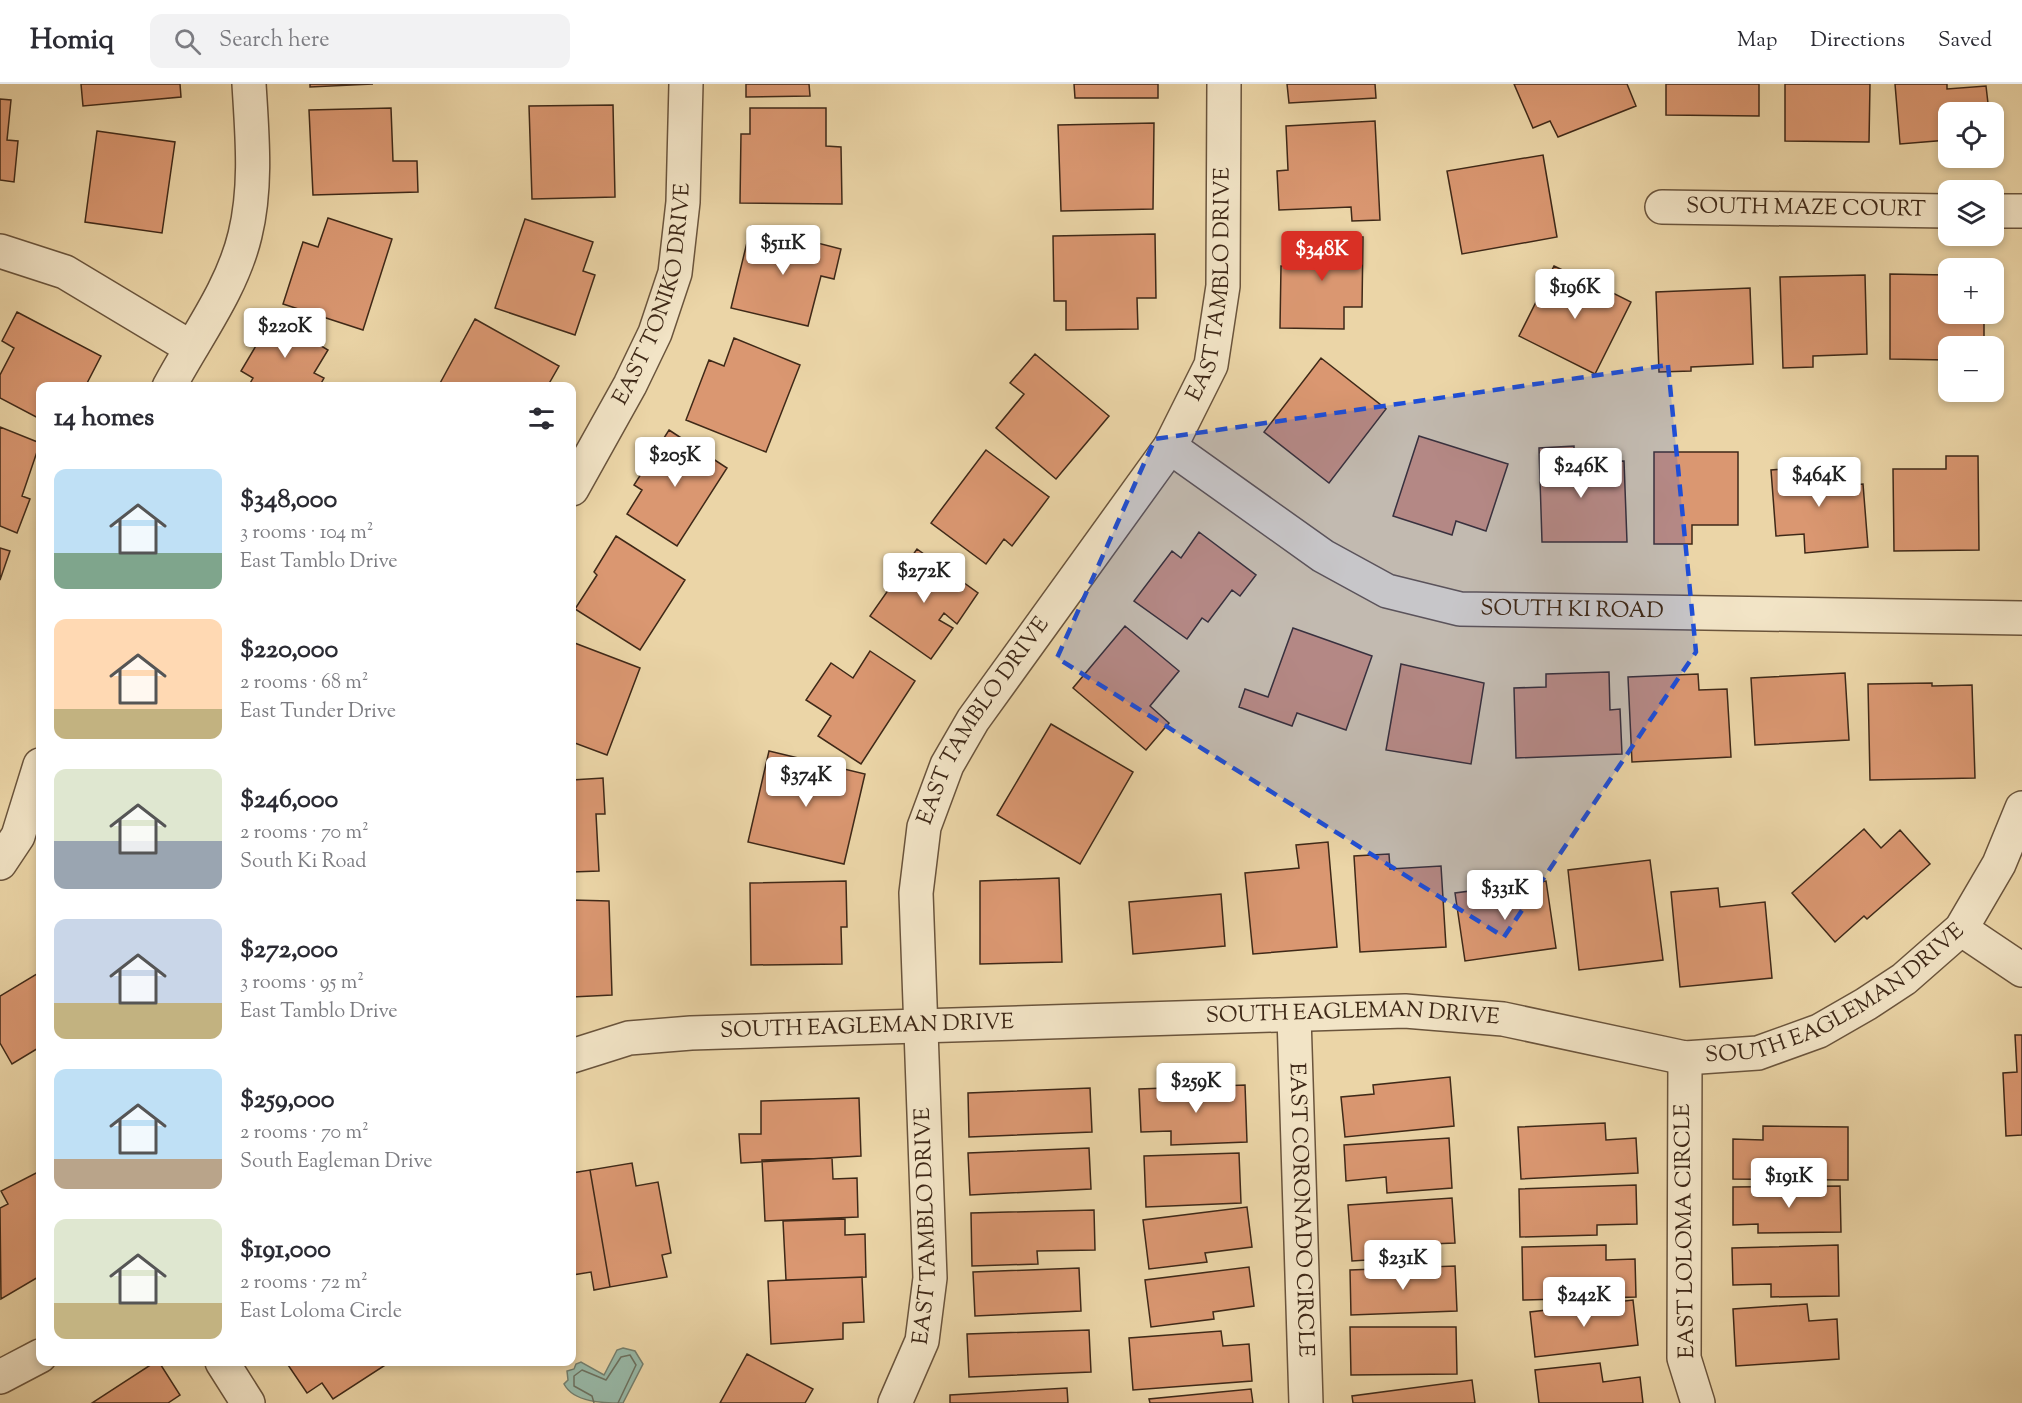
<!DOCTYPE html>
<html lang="en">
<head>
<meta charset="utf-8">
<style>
  body { margin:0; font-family:"Sorts Mill Goudy",serif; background:#f2f2f3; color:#2b2b33; height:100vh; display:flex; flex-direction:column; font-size:22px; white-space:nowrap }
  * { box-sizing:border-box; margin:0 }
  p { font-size:20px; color:#7c7c81 }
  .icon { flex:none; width:33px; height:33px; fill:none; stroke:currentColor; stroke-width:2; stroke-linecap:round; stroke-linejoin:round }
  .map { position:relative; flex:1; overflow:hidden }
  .drawer { position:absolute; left:36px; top:298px; width:540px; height:984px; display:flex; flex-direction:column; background:#fff; border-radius:12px; box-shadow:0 3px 9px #0003 }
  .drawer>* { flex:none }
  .fabs { position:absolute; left:1938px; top:18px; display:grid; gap:12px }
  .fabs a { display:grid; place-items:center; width:66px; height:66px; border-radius:12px; background:#fff; box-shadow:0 3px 9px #0003; font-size:30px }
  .price { position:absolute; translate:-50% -51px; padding:0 14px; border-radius:6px; background:#fff; color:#222; font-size:20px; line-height:39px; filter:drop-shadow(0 2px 3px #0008) }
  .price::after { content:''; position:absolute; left:50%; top:36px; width:18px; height:14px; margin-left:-9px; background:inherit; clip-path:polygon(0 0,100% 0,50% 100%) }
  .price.selected { background:#d93025; color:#fff }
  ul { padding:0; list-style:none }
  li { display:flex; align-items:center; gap:18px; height:150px; padding:0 18px }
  li span { display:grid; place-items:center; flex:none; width:168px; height:120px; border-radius:12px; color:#555 }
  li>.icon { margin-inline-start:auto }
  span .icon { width:72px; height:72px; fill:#fffc; stroke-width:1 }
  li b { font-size:26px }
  h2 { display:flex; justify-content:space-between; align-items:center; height:72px; padding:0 18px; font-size:26px }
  header { display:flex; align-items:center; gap:36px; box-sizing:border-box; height:84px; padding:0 30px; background:#fff; border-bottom:2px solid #e1e1e2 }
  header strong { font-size:28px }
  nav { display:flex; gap:33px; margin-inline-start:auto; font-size:21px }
  .search { width:420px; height:54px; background:#f2f2f3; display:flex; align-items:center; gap:15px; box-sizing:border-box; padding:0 21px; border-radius:12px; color:#7c7c81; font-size:22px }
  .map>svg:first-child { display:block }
  .water { fill:#98b9a8; stroke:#747f6e; stroke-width:1.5 }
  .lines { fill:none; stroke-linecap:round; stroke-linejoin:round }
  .shore { stroke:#6c7160; stroke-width:1.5 }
  .building { fill:#da9771; stroke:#3f2918; stroke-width:1.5 }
  .minor-casing { stroke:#6a543c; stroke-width:36 }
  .minor { stroke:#f2e4c6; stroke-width:33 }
  .marked { fill:#1d4ed8; fill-opacity:0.2; stroke:#1d4ed8; stroke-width:4.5; stroke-dasharray:12 8; stroke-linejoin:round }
  .labels { text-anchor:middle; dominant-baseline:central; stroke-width:4.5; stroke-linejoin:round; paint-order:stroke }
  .street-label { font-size:22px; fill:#3f2918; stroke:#f2e4c6 }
</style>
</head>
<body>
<header>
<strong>Homiq</strong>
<div class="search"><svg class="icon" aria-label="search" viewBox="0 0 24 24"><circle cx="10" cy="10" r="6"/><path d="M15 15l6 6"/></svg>Search here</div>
<nav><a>Map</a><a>Directions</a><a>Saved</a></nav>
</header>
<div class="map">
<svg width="2022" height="1319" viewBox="0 0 2022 1319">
  <rect width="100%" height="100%" fill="#ebd5a7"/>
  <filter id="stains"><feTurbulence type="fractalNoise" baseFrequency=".00333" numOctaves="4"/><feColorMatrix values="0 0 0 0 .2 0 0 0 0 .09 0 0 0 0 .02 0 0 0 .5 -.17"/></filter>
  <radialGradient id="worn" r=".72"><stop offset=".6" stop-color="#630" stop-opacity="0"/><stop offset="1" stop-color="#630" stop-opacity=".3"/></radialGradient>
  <!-- water -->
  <path class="water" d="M623,1264L635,1267L643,1280L623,1319C604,1319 574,1319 564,1300L568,1296L567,1287L574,1285L576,1280L581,1278L604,1291L617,1266Z"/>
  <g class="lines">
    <!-- shore -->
    <path class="shore" d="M594,1319L592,1312L574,1302V1292L582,1286L606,1296L621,1273L630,1271L636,1281L618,1319"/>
  </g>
  <!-- building -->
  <path class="building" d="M81,0H180L181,13L83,22Z
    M310,0H373L310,3Z
    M746,0H809L810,12L746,13Z
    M1074,0H1158V14H1075Z
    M1287,0H1375L1376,14L1289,19Z
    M1514,0H1627L1636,22L1558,53L1550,37L1533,44Z
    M1666,0H1759V32L1666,31Z
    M1785,0H1870L1869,58L1785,57Z
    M1895,0H1947V5L1986,2L1989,28H1948V56L1900,60Z
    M0,15L11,16L7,56L18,57L14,98L0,96Z
    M613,21L615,113L532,115L529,22Z
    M391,24L393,77H417L418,108L313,111L309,26Z
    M750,24H826V62L841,63L842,120L740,119L741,50H750Z
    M1375,37L1380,136L1352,137L1351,123L1279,126L1277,87L1288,86L1286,42Z
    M1154,39L1153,125L1061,127L1058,41Z
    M97,47L175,58L162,149L85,138Z
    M1543,71L1557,153L1462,170L1447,87Z
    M328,134L392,155L363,246L283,220L303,158L318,163Z
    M525,135L593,158L583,187L595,191L575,251L495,224Z
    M751,142L841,165L834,195L821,192L808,242L731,224Z
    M1155,150L1156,214H1137L1138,245L1066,246V217H1054L1053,152Z
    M1295,152L1363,153L1362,223H1344V245L1280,244L1281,182H1295Z
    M1554,182L1590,199L1583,213L1589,216L1597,201L1631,218L1595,290L1519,252Z
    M1890,190L1948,191V230H1984V262H1948V276L1890,275Z
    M1865,191L1867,270L1813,272V283L1783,284L1780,193Z
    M1750,204L1753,280L1691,283V287L1659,288L1656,208Z
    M17,228L101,272L85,303H40V335L0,314V291L14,264L2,257Z
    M273,233L328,266L314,289L324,294L319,303H248L253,294L241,287Z
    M475,235L559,282L547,303H438Z
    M734,254L800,281L766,368L686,336L709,276L724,282Z
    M1035,270L1109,332L1056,395L996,344L1024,310L1010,299Z
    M1321,274L1386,325L1329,399L1264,348Z
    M0,343L40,359L22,412L30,415L17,449L0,442Z
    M669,346L727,384L677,462L627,430L642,406L634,401Z
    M1419,352L1508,380L1486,447L1456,437L1452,451L1393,432Z
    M1574,362V378L1624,377L1627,458H1542L1539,364Z
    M986,366L1049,413L1012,462L1004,455L986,480L931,439Z
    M1654,368H1738V441H1692V460H1654Z
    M1946,372H1978L1979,466L1894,467L1893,385H1946Z
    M1840,380L1842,402L1863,400L1868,463L1805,469L1804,450L1776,452L1771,386Z
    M1199,448L1256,491L1240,512L1232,506L1208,538L1202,534L1187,555L1134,517L1172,467L1181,474Z
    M616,452L685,496L640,566L575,525L597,491L594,488Z
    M0,464L10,467L0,496Z
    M917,465L978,509L957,540L944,529L939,536L953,544L931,575L870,532Z
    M1125,542L1179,587L1150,622L1169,639L1146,666L1073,604Z
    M1293,544L1372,572L1346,646L1297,629L1292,642L1239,623L1245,605L1268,613Z
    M572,558L640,584L607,671L572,658Z
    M870,567L915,597L861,680L818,652L831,632L806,616L831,579L853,594Z
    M1401,580L1484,599L1471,680L1386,666Z
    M1609,588L1610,626L1620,625L1622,670L1516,674L1514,604L1546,603V590Z
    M1845,589L1849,656L1755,661L1751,594Z
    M1698,590L1699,606L1727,605L1731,673L1632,678L1628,593Z
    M1932,599V602L1972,601L1975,694L1870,696L1868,600Z
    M1051,640L1133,688L1080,780L997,731Z
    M769,667L865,690L844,780L748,758Z
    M603,694L605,730H596L599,787L572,788V696Z
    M1864,745L1881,764L1900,746L1930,780L1867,835L1864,832L1835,858L1792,809Z
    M1328,758L1337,863L1253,870L1245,789L1299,784L1296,761Z
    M1389,770L1390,785L1441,782L1446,863L1360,868L1354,772Z
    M1650,776L1663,876L1579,886L1568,786Z
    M1059,794L1062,878L980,880V797Z
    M846,797L847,843H841L842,880L751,881L750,799Z
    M1546,797L1556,864L1465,877L1455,809Z
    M1718,804L1720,823L1765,818L1772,894L1680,903L1671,808Z
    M1221,810L1225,862L1133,870L1129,818Z
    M572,816L609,817L612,911L572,913Z
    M40,888V963L12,980L0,959V912Z
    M2015,951H2022V1051L2006,1052L2003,989L2017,988Z
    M1450,993L1454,1042L1345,1053L1341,1013L1374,1010L1373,1001Z
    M1245,1001L1247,1058L1171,1061V1047L1141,1048L1139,1005Z
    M1090,1004L1092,1048L969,1053L968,1009Z
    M859,1014L861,1072L741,1079L739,1050H761V1017Z
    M1605,1039L1606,1056L1636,1054L1638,1089L1521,1095L1518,1043Z
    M1763,1042L1848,1043V1096L1733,1095V1055L1763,1056Z
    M1449,1054L1452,1104L1387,1109L1386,1093L1346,1097L1344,1061Z
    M1089,1064L1091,1105L970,1111L968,1069Z
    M1239,1069L1241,1119L1146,1123L1144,1072Z
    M832,1074L833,1095L857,1094L858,1133L765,1137L762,1076Z
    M632,1079L636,1102L658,1098L671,1169L662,1171L667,1193L610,1203L590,1086Z
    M590,1086L610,1203L594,1206L591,1188L572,1191V1089Z
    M40,1087V1192L1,1215L0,1124L8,1120L1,1107Z
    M1636,1101L1637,1140L1597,1141V1151L1520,1153L1519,1105Z
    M1840,1102L1841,1148L1758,1149V1140L1733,1141V1103Z
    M1452,1114L1455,1159L1430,1160V1172L1352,1177L1348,1121Z
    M1247,1123L1252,1163L1205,1169L1207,1178L1149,1185L1143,1136Z
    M1094,1126L1095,1166L1037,1167L1038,1180L972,1182L971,1129Z
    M845,1135V1151L865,1150L866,1193L786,1196L783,1137Z
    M1606,1161V1176L1635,1175L1636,1213L1523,1216L1522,1163Z
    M1838,1161L1839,1212L1771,1213V1200L1733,1201L1732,1164Z
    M1455,1182L1457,1227L1351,1231L1350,1186Z
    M1249,1183L1254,1222L1213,1228L1214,1235L1151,1243L1145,1196Z
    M1079,1184L1081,1227L975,1232L973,1188Z
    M862,1193L864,1238L843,1239V1255L771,1260L768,1197Z
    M1633,1216L1638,1261L1535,1273L1530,1228Z
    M1807,1220L1809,1237L1837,1235L1839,1275L1736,1282L1733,1225Z
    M1350,1243H1456L1457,1290L1351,1291Z
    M1089,1246L1091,1288L969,1293L967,1250Z
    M1221,1247L1223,1262L1249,1260L1252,1297L1133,1306L1129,1254Z
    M747,1270L813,1305L805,1319H720Z
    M155,1278H159L180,1311L168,1319H92Z
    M286,1278H390L333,1315L322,1299L307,1309Z
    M1600,1279L1603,1298L1640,1293L1643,1319H1539L1535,1286Z
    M1472,1296L1475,1319H1353L1352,1312Z
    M1067,1304L1068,1319H950V1311Z
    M1251,1305L1253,1319H1150L1149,1315Z"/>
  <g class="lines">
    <!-- minor casing -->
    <g class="minor-casing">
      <g id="minor">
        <path id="s1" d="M1662,123L1948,127"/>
        <path d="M1994,127H2022"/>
        <path d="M0,167L65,188L190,263"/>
        <path d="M169,303C195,254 232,206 245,151C257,102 252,50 249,0"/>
        <path id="s2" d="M1170,363L1323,472L1387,507L1460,525L2022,534"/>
        <path id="s3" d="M572,405L630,301L655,249L675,189L683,118L686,0"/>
        <path d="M0,779L18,752L40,681"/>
        <path d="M1961,845L2022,886"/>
        <path id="s4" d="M1294,932L1306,1319"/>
        <path id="s5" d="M572,972L629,954L691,949L1405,927L1503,935L1685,974L1758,969L1819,947L1866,920L1904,895L1961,845L1999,780L2022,724"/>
        <path d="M1685,974L1684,1274L1698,1319"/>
        <path d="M222,1278L248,1319"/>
        <path d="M0,1293L40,1272"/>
        <path id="s6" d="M895,1319L922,1257L930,1194L916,809L924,743L947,681L973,636L1170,363L1211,281L1223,202L1224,0"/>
      </g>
    </g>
    <!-- minor -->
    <use href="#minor" class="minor"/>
  </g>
  <!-- marked area -->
  <path class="marked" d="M1668,281L1696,568L1504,853L1057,574L1155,355Z"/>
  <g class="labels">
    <!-- street labels -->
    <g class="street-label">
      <text stroke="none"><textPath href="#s1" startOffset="144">SOUTH MAZE COURT</textPath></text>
      <text stroke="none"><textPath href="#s6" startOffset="1209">EAST TAMBLO DRIVE</textPath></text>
      <text stroke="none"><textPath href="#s3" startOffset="214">EAST TONIKO DRIVE</textPath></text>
      <text stroke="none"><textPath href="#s2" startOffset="448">SOUTH KI ROAD</textPath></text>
      <text stroke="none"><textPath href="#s6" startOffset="705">EAST TAMBLO DRIVE</textPath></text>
      <text stroke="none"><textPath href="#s5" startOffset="1288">SOUTH EAGLEMAN DRIVE</textPath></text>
      <text stroke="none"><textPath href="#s5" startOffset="784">SOUTH EAGLEMAN DRIVE</textPath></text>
      <text stroke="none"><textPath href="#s5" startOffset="298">SOUTH EAGLEMAN DRIVE</textPath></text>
      <text stroke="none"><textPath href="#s4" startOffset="194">EAST CORONADO CIRCLE</textPath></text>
      <text stroke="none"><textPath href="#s6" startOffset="183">EAST TAMBLO DRIVE</textPath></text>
      <text transform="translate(1686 1147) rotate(-91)">EAST LOLOMA CIRCLE</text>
    </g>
  </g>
  <rect width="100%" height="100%" filter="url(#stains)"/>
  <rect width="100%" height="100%" fill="url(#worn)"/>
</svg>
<div class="fabs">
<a><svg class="icon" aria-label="locate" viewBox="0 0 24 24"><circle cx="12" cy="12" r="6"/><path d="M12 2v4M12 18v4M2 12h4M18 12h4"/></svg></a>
<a><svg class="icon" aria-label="layers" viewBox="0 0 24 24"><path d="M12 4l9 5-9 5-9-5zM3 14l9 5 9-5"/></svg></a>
<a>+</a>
<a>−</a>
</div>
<b class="price" style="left:783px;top:192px">$511K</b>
<b class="price selected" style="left:1322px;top:198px">$348K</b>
<b class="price" style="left:1575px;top:236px">$196K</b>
<b class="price" style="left:285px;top:275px">$220K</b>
<b class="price" style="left:675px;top:404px">$205K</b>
<b class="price" style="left:1581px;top:415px">$246K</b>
<b class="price" style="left:1819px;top:424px">$464K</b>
<b class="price" style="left:924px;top:520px">$272K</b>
<b class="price" style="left:806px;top:724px">$374K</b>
<b class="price" style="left:1505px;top:837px">$331K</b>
<b class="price" style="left:1196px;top:1030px">$259K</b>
<b class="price" style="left:1789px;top:1125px">$191K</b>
<b class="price" style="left:1403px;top:1207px">$231K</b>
<b class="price" style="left:1584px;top:1244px">$242K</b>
<section class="drawer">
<h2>14 homes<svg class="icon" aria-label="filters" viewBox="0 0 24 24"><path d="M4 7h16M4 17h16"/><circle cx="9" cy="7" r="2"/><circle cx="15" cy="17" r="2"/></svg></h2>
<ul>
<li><span style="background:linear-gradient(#bfe0f5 70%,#7fa58c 0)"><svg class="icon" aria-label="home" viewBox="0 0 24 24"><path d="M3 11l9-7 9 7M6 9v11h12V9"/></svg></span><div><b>$348,000</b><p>3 rooms · 104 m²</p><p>East Tamblo Drive</p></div></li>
<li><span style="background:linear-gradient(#ffd9b3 75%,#c2b280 0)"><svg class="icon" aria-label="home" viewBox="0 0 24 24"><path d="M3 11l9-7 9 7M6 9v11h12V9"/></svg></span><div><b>$220,000</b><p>2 rooms · 68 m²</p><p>East Tunder Drive</p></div></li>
<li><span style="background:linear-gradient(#dfe7d0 60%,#9aa5b1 0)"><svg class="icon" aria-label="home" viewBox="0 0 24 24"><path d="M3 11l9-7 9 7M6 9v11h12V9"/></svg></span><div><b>$246,000</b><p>2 rooms · 70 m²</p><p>South Ki Road</p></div></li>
<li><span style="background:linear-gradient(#c9d6e8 70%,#c2b280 0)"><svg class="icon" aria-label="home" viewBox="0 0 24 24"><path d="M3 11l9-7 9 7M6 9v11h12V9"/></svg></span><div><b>$272,000</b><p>3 rooms · 95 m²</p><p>East Tamblo Drive</p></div></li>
<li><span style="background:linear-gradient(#bfe0f5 75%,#b9a48a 0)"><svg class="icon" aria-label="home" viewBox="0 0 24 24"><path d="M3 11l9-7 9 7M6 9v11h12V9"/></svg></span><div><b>$259,000</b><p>2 rooms · 70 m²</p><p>South Eagleman Drive</p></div></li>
<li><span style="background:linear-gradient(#dfe7d0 70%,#c2b280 0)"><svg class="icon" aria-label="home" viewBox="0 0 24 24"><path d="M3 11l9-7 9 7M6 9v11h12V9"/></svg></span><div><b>$191,000</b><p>2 rooms · 72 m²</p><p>East Loloma Circle</p></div></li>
</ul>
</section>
</div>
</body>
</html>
